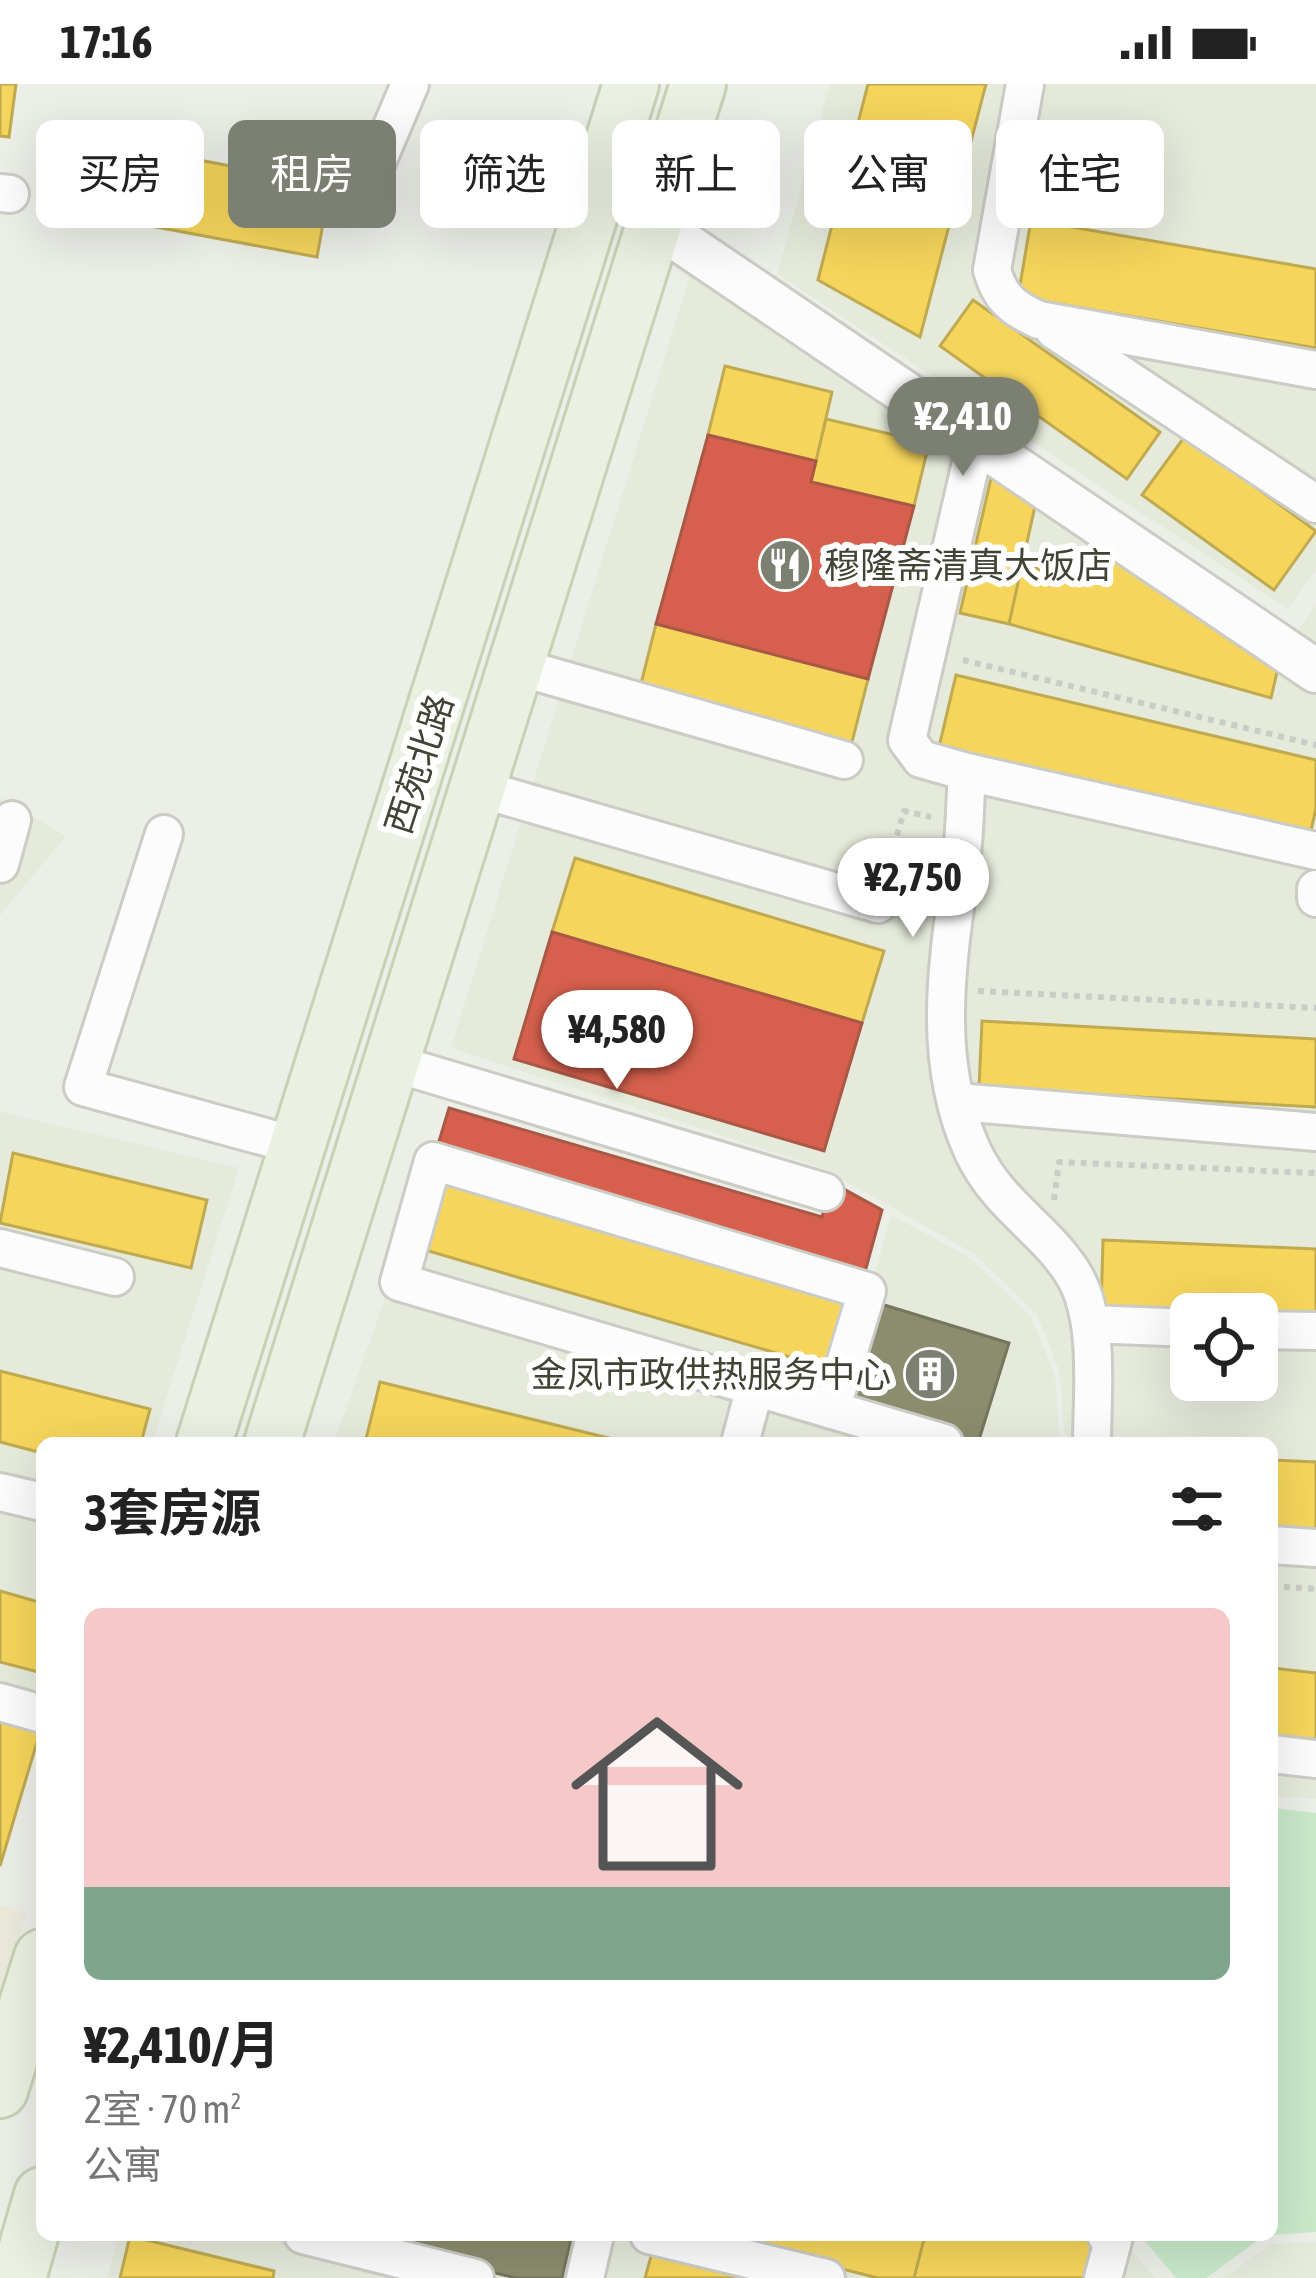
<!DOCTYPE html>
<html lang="zh">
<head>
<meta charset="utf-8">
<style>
  body { margin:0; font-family:"Asap Condensed","Noto Sans SC",sans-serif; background:#f6f6f6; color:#222; height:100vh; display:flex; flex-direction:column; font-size:45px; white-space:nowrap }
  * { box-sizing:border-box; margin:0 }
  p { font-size:39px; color:#767676 }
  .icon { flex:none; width:66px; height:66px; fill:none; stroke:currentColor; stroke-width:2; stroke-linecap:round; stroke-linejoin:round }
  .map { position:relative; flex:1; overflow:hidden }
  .details { position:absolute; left:36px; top:1353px; width:1242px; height:804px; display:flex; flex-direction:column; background:#fff; border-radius:18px; box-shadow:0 12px 48px #0002 }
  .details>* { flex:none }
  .top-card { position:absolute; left:36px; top:36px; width:1245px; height:108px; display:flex; gap:24px }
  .tools { position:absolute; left:1170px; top:1209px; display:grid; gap:24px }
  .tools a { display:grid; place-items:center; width:108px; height:108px; border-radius:18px; background:#fff; box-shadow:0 12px 48px #0002; font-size:60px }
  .price { position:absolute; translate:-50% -102px; padding:0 27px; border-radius:42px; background:#fff; color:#222; font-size:39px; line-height:78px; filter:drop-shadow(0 3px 6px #0008) }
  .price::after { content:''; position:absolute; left:50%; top:72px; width:36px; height:27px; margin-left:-18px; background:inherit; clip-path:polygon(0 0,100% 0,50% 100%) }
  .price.current { background:#7c8073; color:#fff }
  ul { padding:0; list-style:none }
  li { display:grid; align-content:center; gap:24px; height:636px; padding:0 48px }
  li+li { border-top:3px solid #e0e0e0 }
  li span { display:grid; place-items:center; height:372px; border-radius:18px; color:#555 }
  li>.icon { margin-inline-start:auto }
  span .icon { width:216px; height:216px; fill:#fffc; stroke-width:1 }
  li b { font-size:51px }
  h2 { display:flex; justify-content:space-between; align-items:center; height:144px; padding:0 48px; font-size:51px }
  .chip { padding:0 42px; border-radius:18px; background:#fff; box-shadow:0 12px 48px #0002; font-size:42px; line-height:108px }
  .chip.current { background:#7c8073; color:#fff }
  .status { display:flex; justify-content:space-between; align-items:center; height:84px; padding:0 60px; background:#fff; direction:ltr }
  .status svg { height:33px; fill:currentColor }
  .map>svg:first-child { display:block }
  .residential { fill:#e5eadb; fill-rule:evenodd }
  .medical { fill:#eceadb }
  .green { fill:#c8eac9 }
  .homes { fill:#f6d55c; stroke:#bfaa50; stroke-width:3 }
  .shops { fill:#d6604d; stroke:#a95846; stroke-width:3 }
  .industry { fill:#8c8c6e; stroke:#75765d; stroke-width:3 }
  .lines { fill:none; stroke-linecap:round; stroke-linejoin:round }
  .minor-casing { stroke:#caccc5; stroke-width:42 }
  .tertiary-casing { stroke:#caccc5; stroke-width:48 }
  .primary-casing { stroke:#c8d1b4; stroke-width:60 }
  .path { stroke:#cacdc5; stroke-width:6; stroke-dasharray:6 6; stroke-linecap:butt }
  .minor { stroke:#fcfcfc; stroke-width:36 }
  .tertiary { stroke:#fcfcfc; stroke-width:42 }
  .primary { stroke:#ebf1e2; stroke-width:54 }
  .labels { text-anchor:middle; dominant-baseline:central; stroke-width:12; stroke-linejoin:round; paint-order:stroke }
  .poi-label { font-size:36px; fill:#404434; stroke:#fff; text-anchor:start }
  .street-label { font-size:36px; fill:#404434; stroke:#fff }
</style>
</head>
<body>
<div class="status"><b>17:16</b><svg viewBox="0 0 49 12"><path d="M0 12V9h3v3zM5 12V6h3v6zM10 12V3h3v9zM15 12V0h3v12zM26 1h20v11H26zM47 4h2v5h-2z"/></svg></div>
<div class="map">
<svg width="1316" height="2194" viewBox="0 0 1316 2194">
  <rect width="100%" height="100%" fill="#eceee8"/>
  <!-- residential -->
  <path class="residential" d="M830,0H1316V485L1288,525L777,190Z
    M692,185L1279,576L1316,520V1715L1272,1712V1359H1065L1060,1289L1037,1230L973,1169L820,1083L451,964ZM1191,1230H1257V1296H1191Z
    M0,714L66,752L0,831Z
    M0,1028L239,1084L152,1359H42V1608L0,1597Z
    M429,1068L872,1199L891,1131L969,1173L1031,1233L1055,1291L1060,1359H334L395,1185Z
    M119,2151H1119L1155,2194H107Z
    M1316,2158V2194H1224L1271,2160Z"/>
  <!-- medical -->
  <path class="medical" d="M0,1821L26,1829L0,1926Z"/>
  <!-- green -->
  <path class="green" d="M1272,1724L1316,1729V2148L1272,2151Z
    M1140,2151H1265L1206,2194H1176Z"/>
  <!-- homes -->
  <path class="homes" d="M0,0H16L9,53L0,52Z
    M868,0H986L920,253L818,196Z
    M52,48L330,101L317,173L38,121Z
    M1031,136L1316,185V264L1018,213Z
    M973,216L1160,348L1127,395L940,262Z
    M725,282L832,308L816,377L708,351Z
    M826,335L929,359L914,422L811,398Z
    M1185,352L1316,447L1274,506L1142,411Z
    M991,394L1039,404L1009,540L960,529Z
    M1098,466L1278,584L1271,614L1009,540L1022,480L1084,499Z
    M656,540L868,595L851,662L639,608Z
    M956,591L1316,676V724L1310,751L939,663Z
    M575,774L884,867L862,939L552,848Z
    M982,937L1316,955V1023L979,1004Z
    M13,1069L207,1116L191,1184L0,1139Z
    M437,1091L848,1212L827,1284L415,1163Z
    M1103,1156L1316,1165V1235L1101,1226Z
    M0,1287L150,1325L141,1359H42V1369L0,1358Z
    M380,1298L629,1359H365Z
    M1272,1376L1316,1378V1448L1272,1445Z
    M0,1507L42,1519V1589L0,1578Z
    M1272,1584L1316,1589V1662L1272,1658Z
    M0,1636L40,1648L0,1782Z
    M707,2151H925L914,2194H878Z
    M925,2151H1085L1103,2156L1093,2194H914Z
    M130,2152L274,2187L273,2194H120Z
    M653,2165L767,2194H645Z"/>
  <!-- shops -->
  <path class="shops" d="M708,351L816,377L811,398L914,422L868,595L656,540Z
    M552,848L862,939L824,1067L514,975Z
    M449,1024L822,1133L831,1098L882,1126L865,1188L437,1064Z"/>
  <!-- industry -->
  <path class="industry" d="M881,1220L1009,1259L978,1359L850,1321Z
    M337,2151H572L562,2194H516Z"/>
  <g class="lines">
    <!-- minor casing -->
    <g class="minor-casing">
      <path id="minor" d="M1025,0L992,186C1000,214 1012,224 1039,236L1316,286
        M377,78L410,0
        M0,109L10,110
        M1054,246L1316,420
        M976,357L907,656L921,675L967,688C965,718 965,749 961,780C948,876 930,975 973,1068C998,1121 1044,1144 1072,1188C1101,1232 1092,1309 1092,1359
        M515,582L844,676
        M967,688L1316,767
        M477,704L878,820
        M164,750L83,1003L298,1062
        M0,780L12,736
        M1316,805V814
        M390,978L825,1108
        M958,1018L1316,1048
        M0,1164L115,1193
        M1090,1240L1191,1244
        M1257,1246L1316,1247
        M831,1326L867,1207L433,1077L399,1198L944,1359
        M740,1359L755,1303
        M0,1408L42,1418
        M1272,1461L1316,1464
        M0,1618L42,1630
        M1272,1670L1316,1675
        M303,2151L475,2194
        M649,2151L826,2194
        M585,2194L595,2151
        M1103,2194L1113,2157L1106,2151"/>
    </g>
    <!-- tertiary casing -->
    <g class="tertiary-casing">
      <path id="tertiary" d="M654,139L1316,587"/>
    </g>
    <!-- primary casing -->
    <g class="primary-casing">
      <path id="primary" d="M204,1359L631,0
        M272,1359L698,0
        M0,2006L42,1873
        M18,2194L42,2111"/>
    </g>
    <!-- path -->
    <path class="path" d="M963,576L1316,661
      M887,786L904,727L931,733
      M978,907L1316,924
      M1054,1116L1059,1078L1316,1089
      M1272,1502L1316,1505"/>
    <!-- minor -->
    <use href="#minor" class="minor"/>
    <!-- tertiary -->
    <use href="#tertiary" class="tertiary"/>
    <!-- primary -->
    <use href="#primary" class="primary"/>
  </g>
  <!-- icons -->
  <defs>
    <g id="restaurant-disc" transform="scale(2.7)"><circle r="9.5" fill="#7c8073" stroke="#fff"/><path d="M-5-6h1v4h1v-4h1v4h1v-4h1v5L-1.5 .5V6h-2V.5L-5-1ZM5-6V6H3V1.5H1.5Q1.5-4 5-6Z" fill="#fff"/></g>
    <g id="building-disc" transform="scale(2.7)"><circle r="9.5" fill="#7c8073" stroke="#fff"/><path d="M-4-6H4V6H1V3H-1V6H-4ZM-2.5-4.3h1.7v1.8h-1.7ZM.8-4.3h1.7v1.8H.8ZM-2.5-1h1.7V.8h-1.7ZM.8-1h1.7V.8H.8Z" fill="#fff"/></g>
  </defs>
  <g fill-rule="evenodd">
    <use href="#restaurant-disc" x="785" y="481"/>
    <use href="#building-disc" x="930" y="1290"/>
  </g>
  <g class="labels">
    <!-- poi labels -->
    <g class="poi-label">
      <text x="824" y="481">穆隆斋清真大饭店</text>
      <text x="891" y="1290" text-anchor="end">金凤市政供热服务中心</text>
    </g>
    <!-- street labels -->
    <g class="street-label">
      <text transform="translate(419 680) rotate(-72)">西苑北路</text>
    </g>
  </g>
</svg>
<div class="tools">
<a><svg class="icon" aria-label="locate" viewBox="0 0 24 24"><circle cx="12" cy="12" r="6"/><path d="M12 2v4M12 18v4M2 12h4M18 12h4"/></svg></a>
</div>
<b class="price current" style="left:963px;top:395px">¥2,410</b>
<b class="price" style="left:913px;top:856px">¥2,750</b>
<b class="price" style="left:617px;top:1008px">¥4,580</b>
<div class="top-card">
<a class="chip">买房</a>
<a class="chip current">租房</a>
<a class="chip">筛选</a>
<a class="chip">新上</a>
<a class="chip">公寓</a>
<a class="chip">住宅</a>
</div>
<section class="details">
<h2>3套房源<svg class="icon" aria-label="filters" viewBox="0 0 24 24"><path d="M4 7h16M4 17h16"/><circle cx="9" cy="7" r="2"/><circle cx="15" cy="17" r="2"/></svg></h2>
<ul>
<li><span style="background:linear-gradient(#f6c9c9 75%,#7fa58c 0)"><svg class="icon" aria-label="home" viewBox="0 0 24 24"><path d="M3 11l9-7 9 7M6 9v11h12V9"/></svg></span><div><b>¥2,410/月</b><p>2室 · 70 m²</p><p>公寓</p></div></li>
</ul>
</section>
</div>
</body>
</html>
